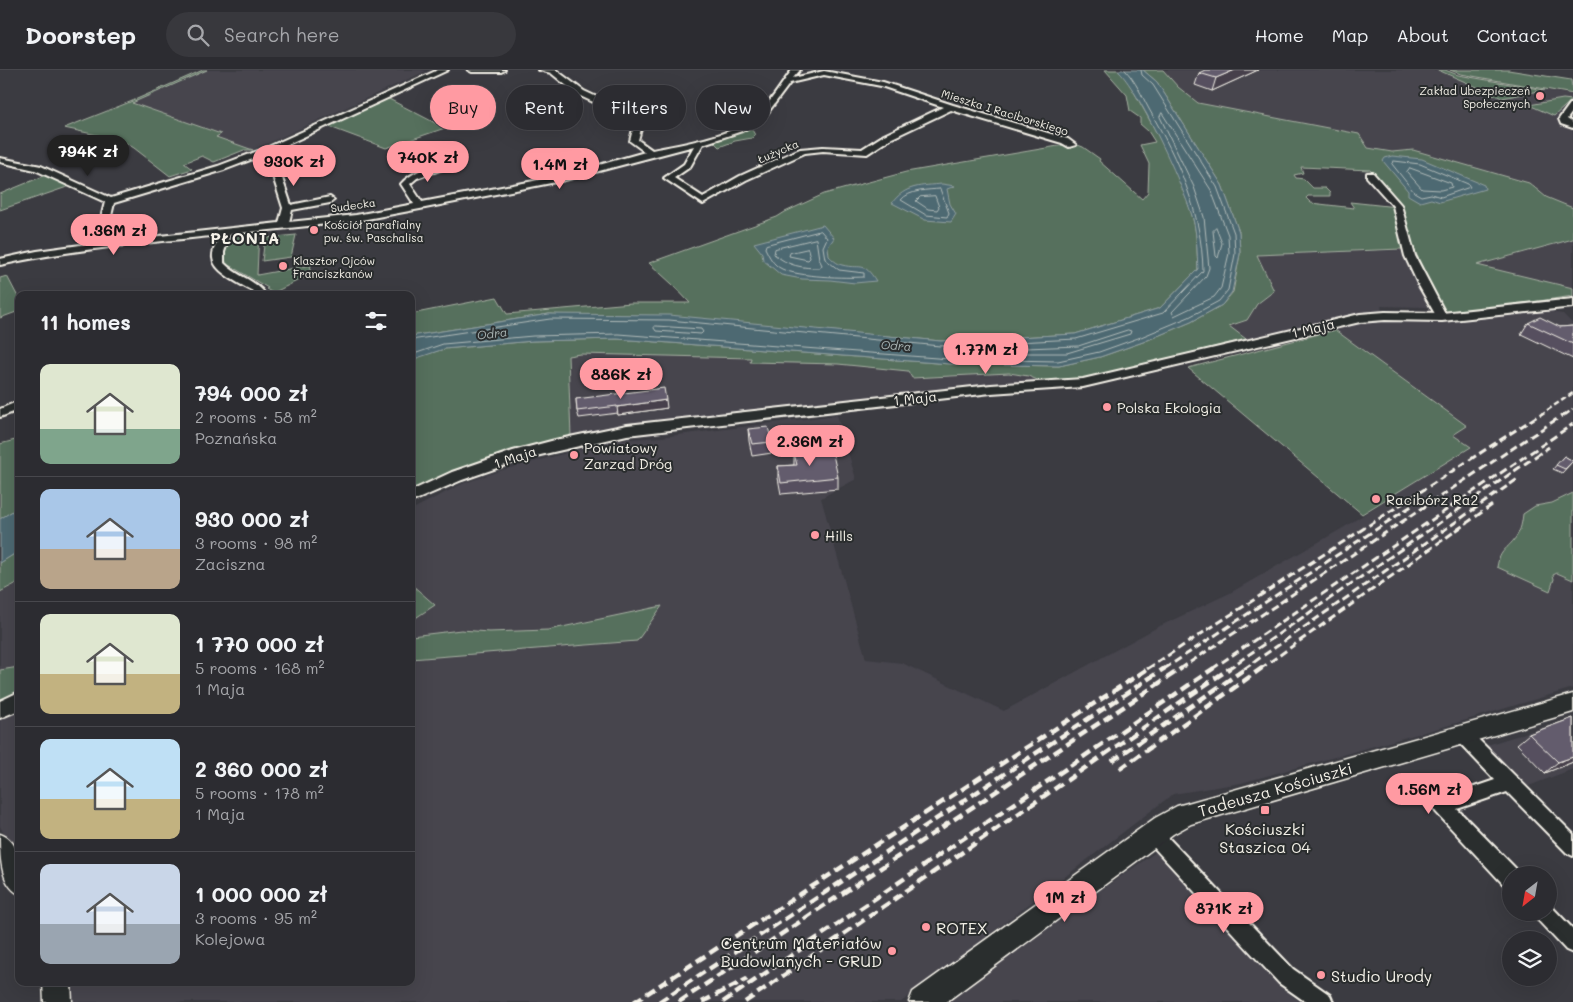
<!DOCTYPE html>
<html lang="en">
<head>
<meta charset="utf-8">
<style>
  body { margin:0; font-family:Mali,sans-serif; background:#38383d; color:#f1f3f6; height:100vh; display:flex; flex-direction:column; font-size:19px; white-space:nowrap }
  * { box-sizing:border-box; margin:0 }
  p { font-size:16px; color:#a6a7ab }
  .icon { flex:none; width:28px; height:28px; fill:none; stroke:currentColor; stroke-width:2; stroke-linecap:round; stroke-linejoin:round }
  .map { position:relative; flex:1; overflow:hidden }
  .drawer { position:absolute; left:15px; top:221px; width:400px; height:695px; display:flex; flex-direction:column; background:#2c2c31; border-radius:10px; box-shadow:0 5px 20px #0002,0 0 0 1px #48484d }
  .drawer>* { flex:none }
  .top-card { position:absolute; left:430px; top:15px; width:475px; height:45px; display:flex; gap:10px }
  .needle { width:32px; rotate:211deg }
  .controls { position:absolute; left:1502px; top:796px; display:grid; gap:10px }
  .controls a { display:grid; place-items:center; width:55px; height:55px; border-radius:50%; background:#2c2c31; box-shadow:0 5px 20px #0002,0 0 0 1px #48484d; font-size:25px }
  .price { position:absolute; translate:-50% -42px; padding:0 11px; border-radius:18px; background:#ff9aa2; color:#111; font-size:16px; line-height:32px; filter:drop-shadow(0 1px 2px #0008) }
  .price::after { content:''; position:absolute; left:50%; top:30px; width:15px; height:11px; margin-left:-8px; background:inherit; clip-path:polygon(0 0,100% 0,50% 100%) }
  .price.on { background:#222; color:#fff }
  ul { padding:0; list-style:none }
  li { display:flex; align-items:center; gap:15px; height:125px; padding:0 25px }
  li+li { border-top:1px solid #48484d }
  li span { display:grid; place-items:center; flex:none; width:140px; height:100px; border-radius:10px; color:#555 }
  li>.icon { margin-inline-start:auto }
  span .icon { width:60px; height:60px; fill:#fffc; stroke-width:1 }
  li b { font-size:21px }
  h2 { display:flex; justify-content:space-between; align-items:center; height:60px; padding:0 25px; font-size:21px }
  .tag { padding:0 18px; border-radius:22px; background:#2c2c31; box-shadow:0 5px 20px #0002,0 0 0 1px #48484d; font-size:18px; line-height:45px }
  .tag.on { background:#ff9aa2; color:#111 }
  header { display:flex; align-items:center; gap:30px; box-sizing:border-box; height:70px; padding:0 25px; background:#2c2c31; border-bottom:1px solid #48484d }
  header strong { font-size:24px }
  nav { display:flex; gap:28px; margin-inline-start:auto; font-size:18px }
  .search { width:350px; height:45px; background:#38383d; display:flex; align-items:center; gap:12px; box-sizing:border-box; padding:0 18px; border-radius:28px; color:#a6a7ab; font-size:19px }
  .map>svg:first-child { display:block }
  .built { fill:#47454e }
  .green { fill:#57705d; stroke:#a6b0a2; fill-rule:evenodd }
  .water { fill:#4d6972; stroke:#909fa1 }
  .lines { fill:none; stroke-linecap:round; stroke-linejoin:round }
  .shore { stroke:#b1bbb9; stroke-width:1 }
  .minor-casing { stroke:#f4f1e8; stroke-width:4 }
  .tertiary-casing { stroke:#f4f1e8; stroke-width:4 }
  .secondary-casing { stroke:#f4f1e8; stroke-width:3 }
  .minor { fill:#2a2d2e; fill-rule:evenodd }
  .tertiary { fill:#2a2d2e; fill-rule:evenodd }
  .secondary { fill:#2a2d2e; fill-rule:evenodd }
  .rail-far2 { stroke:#f4f1e8; stroke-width:2.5; stroke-dasharray:5.5 3; stroke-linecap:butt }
  .rail-far1 { stroke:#f4f1e8; stroke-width:3; stroke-dasharray:8 4; stroke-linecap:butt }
  .rail { stroke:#f4f1e8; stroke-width:4.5; stroke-dasharray:10 5; stroke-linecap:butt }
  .wall { fill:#564f5e; stroke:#f4f1e8 }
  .shaded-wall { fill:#46404c; stroke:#f4f1e8 }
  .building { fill:#645c6d; stroke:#f4f1e8 }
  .poi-dot { fill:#ff9aa2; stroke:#2a2d2e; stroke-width:2 }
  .labels { text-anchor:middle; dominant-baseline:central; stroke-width:4; stroke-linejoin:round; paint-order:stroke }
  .far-poi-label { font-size:11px; fill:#f4f1e8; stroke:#2a2d2e; text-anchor:start }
  .far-street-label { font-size:11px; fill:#f4f1e8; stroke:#2a2d2e }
  .far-water-label { font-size:12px; font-style:italic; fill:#a9b4b3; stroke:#2a2d2e }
  .street-label { font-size:14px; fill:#f4f1e8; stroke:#2a2d2e }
  .poi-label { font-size:14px; fill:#f4f1e8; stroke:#2a2d2e; text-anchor:start }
  .far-district-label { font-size:16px; font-weight:bold; letter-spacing:1px; fill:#f4f1e8; stroke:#2a2d2e }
  .near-street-label { font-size:16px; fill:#f4f1e8; stroke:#2a2d2e }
  .near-poi-label { font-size:16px; fill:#f4f1e8; stroke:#2a2d2e; text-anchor:start }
</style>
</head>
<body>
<header>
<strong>Doorstep</strong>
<div class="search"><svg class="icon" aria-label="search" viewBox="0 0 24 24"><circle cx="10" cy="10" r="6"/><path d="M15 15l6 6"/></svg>Search here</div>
<nav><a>Home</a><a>Map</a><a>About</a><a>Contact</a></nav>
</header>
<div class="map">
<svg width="1573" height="932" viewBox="0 0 1573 932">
  <rect width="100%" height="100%" fill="#3b3b41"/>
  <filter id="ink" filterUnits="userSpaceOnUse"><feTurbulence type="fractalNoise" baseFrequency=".02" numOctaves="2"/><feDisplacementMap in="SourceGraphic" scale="10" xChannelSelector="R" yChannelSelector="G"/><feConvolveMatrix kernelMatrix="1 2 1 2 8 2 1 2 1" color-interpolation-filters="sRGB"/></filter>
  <g filter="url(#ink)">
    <!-- built -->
    <path class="built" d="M207,0H421L426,1L253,80L215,67L221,64L132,33L180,13Z
      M1163,0H1439L1502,27L1545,20L1572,25L1573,32L1569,38L1560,45L1559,52L1573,59V138L1546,127L1529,113L1413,80L1392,82L1367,78L1359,64L1198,33L1178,17Z
      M1573,169V218L1476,195L1520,184Z
      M1401,180L1428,237L1381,236L1382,242L1341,247L1246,269L1229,256L1247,250L1257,234L1274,221L1256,185Z
      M1551,240L1555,243L1563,244L1573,254V618L1446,656L1241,713L1173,724L901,932H64L63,913L411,912V440L462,414L499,401L615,370L662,367L837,345L856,409L821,428L866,589L902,593L1004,641L1158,557L1230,523L1343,458L1469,377L1452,365L1467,356L1335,260L1371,251H1447Z
      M580,284L751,288V292L838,294L908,301L912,308L1009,303L1028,306L1040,311L955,318L761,339L571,367L568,286Z
      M19,513V622L0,632V523Z
      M19,640V793L0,756V650Z
      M1573,648V699L1526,717L1484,676Z
      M1156,782L1281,917L1300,932H946L1012,882Z"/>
    <!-- green -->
    <path class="green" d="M203,0H207L132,33L221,64L216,67L253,80H244L214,92L202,86L184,93L192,99L170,106L134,78L121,70L64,58L130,32Z
      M1105,0H1117L1125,6C1150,51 1179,99 1193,149C1197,164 1197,183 1198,199L1160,238L1075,264L941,271L766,255L549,244L411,266V244L497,227L507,244L631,233H690L672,214L649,193L777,147L785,142L824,124L906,102L1064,75L1067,71L1083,77L1100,89L1099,91L1142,129L1148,122L1149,94L1140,75L1155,72L1148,61L1140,54V48L1130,41L1127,25Z
      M1143,0H1163L1178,17L1198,33L1359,64L1368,78L1392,82L1413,80L1529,113L1546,127L1573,138V169L1477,195L1573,218V226L1451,244L1443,241L1415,181L1401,179L1257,185L1274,221L1257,234L1247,250L1229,256L1246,269L1090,308L1040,311L1028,306L1009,303L912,308L908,301L838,294L750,292L751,288L580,284L568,286L571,367L411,423V289L444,279L533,271L617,269L950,294L1059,296L1100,287L1143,272L1191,252L1222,235L1233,222L1240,184L1239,162L1222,115L1157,12ZM1301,97L1370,100L1383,115L1397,137L1350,132L1354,138L1311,133L1306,128L1308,126H1330V123L1325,118H1313L1304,109L1296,108L1294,105L1303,103Z
      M1438,0H1445L1458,5L1545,20L1502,28Z
      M1450,0H1508L1571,10L1573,24L1461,4Z
      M387,28L445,58L386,78L327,56Z
      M1563,29L1572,30L1554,46L1529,35Z
      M751,58L755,65L752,68L735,71L719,77L714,72Z
      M46,105L70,116L0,140V124Z
      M259,161L257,205L311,195L309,205L273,223L266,219L268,218L227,194L223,185L231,165Z
      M296,165L291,187L262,191L265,168Z
      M7,206L19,229V241L0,248V208Z
      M1335,260L1467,356L1453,365L1471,377L1362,444L1188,298Z
      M19,369V437L0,449V374Z
      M1573,423V510L1557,503L1553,505L1554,509L1550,521L1497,497C1500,479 1507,480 1516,467C1521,460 1522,452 1523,444L1535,436L1552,433Z
      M19,481V512L0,522V493Z
      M411,514L435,535L411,551Z
      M662,536L637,571L411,589V566L461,560L489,562L548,560Z
      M19,597V622L0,631V600Z"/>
    <!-- water -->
    <path class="water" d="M1117,0H1143L1157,12L1222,115L1239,162L1240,184L1232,222L1222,235L1191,252L1143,272L1100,287L1059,296L950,294L617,269L533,271L444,279L411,290V266L549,244L669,245L941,271L1075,264L1160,238L1198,199C1197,183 1197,164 1193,149C1185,120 1138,17 1117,0Z
      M1392,86L1422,89L1484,115L1485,119L1440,132L1431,129L1420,132L1408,125V121L1383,91L1385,88Z
      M942,114L955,116L947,119L950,134L956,144L951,152L925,150L892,133C905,115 921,116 942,114Z
      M823,155L834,168L828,177L829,186C832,189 837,194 842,195C861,200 863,190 876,211L855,213L830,210L802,209L781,205L763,190L762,183L754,173Z
      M19,437V481L0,493V449Z"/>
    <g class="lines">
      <!-- shore -->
      <path class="shore" d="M1162,43L1211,120L1228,165L1229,183L1221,218L1214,227L1174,246L1172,242L1206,206L1209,198L1204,147L1194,117L1160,47Z
        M1394,91L1420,94L1468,114L1470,117L1441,127L1431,124L1421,126L1414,122L1392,94Z
        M1410,98L1451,113L1452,117L1441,120L1422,119L1407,102Z
        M940,119L949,143L947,147L926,145L901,130C909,120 928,120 940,119Z
        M935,126L939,137L937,140L928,139L916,131L920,127Z
        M1216,158L1222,173L1218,188L1216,186L1213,161Z
        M821,161L827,168L823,177L825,189L839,200L864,203V207C846,208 798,207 782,199C773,195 769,186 765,178L766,175Z
        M816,169L819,189L822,195L820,198C802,198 788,196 774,184L775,179Z
        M808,179L810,188L808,190L789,186L790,183Z
        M656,256L701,259L703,262L701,264L656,261L654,258Z
        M1128,260L1131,261L1130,264L1067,283H1026L1024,281L1026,278L1078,276Z
        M411,270L550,249L669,250L940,276L1076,269L1163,243L1203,201C1202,142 1178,90 1149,39C1142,26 1135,10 1125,0
        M411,285L443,274L533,266L618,264L950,289L1058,291L1099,282L1141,267L1189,247L1219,231L1228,220L1235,184L1234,163L1217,117L1153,15L1142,5L1141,0"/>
      <!-- minor casing -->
      <g class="minor-casing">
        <path id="minor" d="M438,0H448L273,81L291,135L330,127L334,130L330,133L292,140L289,152L356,145L414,134L401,114C412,101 432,96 448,91L452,94L451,96L417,108L410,114L422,132L560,106L645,82L630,71L633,59L630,49L578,25L551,3L539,0H556L584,21L637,46L641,59L638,70L652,80C682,74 734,66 757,45C770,34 782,13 792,0H800L793,8L824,1L883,12L953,35L1068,69L1076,75L1069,77L1062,73L951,40L890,69L867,84L823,81L805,83L746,110L703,134L664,108L684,94L694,76L561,111L420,139L356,151L230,164L224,182V193C236,206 256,210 266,225H256L253,221C242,215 214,202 213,188C212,181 217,172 220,165C146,173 73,179 0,195V189L37,181L95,173L105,132L35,100L0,92V88L41,96L111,128L218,96L266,78ZM824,5L881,16L943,37L884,65L862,79L823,77L800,79L740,106L703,127L674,108L690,97L703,74L742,61L763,49L790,13ZM266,84L283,138L279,153L105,172L114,133L224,100Z
          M468,0H505L501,2H472Z
          M1570,34H1573V41L1567,49L1573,53V58L1561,54L1559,49Z
          M1367,103H1373L1401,135L1415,186L1447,247L1446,249H1438L1418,214L1405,186L1393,136L1367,107Z
          M19,331V340L0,347V339Z
          M1462,657L1468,659L1573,764V786L1567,783L1507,722L1457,739L1518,801L1519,805H1511V817L1504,815L1436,742L1433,736L1436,730L1495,710L1456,669L1454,664L1456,659Z
          M1153,755L1159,758L1293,899L1330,925L1333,932H1306L1279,913L1147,770L1144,764L1147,758Z
          M1549,834L1573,859V883L1566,880L1537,849L1535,842H1549Z"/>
      </g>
      <!-- tertiary casing -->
      <g class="tertiary-casing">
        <path id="tertiary" d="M1573,229V237L1442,251L1385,250L1360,252L1083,317L991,323L627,365L523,389L462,410L411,432V421L452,402L513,381L555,370L627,355L991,315L1083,309L1360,244L1385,242L1442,243Z
          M19,622V640L0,648V631Z"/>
      </g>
      <!-- secondary casing -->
      <g class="secondary-casing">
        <path id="secondary" d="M1573,624V642L1191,754L1173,764L946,932H909L913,922L1155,748L1177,736Z
          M0,764C24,773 19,802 19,824C0,814 0,785 0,764Z
          M43,912H71L72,932H44Z"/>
      </g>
      <!-- minor -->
      <use href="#minor" class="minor"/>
      <!-- tertiary -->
      <use href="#tertiary" class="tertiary"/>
      <!-- secondary -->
      <use href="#secondary" class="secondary"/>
      <!-- rail-far2 -->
      <path class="rail-far2" d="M1540,345L1573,323
        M1565,345L1573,339"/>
      <!-- rail-far1 -->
      <path class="rail-far1" d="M1147,599L1542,343
        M1164,599L1413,435
        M1180,599L1566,343
        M1212,599L1573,354
        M1228,599L1549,377
        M1244,599L1519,408
        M1260,599L1495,433"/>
      <!-- rail -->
      <path class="rail" d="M1112,691L1246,598
        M1120,699L1262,598
        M634,932L1149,598
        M659,932L1165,598
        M679,932L1182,598
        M702,932L747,909
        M723,932L1214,598
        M745,932L1230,598"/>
    </g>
    <!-- wall -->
    <path class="wall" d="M1258,0L1212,21L1195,15L1199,3Z
      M1528,253L1560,257L1573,256V289L1521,264Z
      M576,329L667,338L618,345V343L579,348L577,341Z
      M748,359L772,372V383L752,386L749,371Z
      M794,383L838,407V419L781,424L778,408V396L794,395Z
      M1564,386L1573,391L1562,403L1553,399Z
      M1573,648V692L1545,703L1517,674L1529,664Z"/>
    <!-- shaded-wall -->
    <path class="shaded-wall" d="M1235,0H1258L1212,21L1216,8Z
      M666,330L667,338L618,345L617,337Z
      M1573,687V692L1545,703L1558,692Z"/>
    <!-- building -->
    <path class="building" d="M1205,0H1235L1216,8L1199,3Z
      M1540,247L1560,257L1573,256V274L1528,253Z
      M664,318L666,330L617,337V336L577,341L576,329Z
      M768,357L772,372L752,374L748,359Z
      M832,380L838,407L781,413L778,396L797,395L794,383Z
      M1564,386L1573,391L1565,399L1556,395Z
      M1573,648V687L1558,692L1529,664Z"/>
  </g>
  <!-- markers -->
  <g class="poi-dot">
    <circle cx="1540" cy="26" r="5"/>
    <circle cx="314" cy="160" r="5"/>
    <circle cx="283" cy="196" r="5"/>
    <circle cx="1107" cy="337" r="5"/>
    <circle cx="574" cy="385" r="5"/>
    <circle cx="1376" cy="429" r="5"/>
    <circle cx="815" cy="465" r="5"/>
    <rect x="1260" y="735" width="10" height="10" rx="2.5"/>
    <circle cx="926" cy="857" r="5"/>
    <circle cx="892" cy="881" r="5"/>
    <circle cx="1321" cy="905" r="5"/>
  </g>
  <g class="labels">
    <!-- far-poi labels -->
    <g class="far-poi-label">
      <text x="1530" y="20" text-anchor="end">Zakład Ubezpieczeń<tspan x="1530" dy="13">Społecznych</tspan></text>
      <text x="324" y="154">Kościół parafialny<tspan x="324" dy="13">pw. św. Paschalisa</tspan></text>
      <text x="293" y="190">Klasztor Ojców<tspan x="293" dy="13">Franciszkanów</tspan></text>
    </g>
    <!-- far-street labels -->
    <g class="far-street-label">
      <text transform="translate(1005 42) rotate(17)">Mieszka I Raciborskiego</text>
      <text transform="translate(778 81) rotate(-23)">Łużycka</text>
      <text transform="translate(353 135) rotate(-8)">Sudecka</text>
    </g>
    <!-- far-water labels -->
    <g class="far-water-label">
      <text transform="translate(492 263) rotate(-7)">Odra</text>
      <text transform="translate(896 275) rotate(4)">Odra</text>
    </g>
    <!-- street labels -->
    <g class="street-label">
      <text transform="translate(1313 258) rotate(-13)">1 Maja</text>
      <text transform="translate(915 328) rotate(-6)">1 Maja</text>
      <text transform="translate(515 387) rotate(-18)">1 Maja</text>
    </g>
    <!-- poi labels -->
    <g class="poi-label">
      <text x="1117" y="337">Polska Ekologia</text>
      <text x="584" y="377">Powiatowy<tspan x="584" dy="16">Zarząd Dróg</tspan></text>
      <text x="1386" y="429">Racibórz Ra2</text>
      <text x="825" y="465">Hills</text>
    </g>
    <!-- far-district labels -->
    <g class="far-district-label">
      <text x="245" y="167">PŁONIA</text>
    </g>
    <!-- near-street labels -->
    <g class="near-street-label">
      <text transform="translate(1275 719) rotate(-16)">Tadeusza Kościuszki</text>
    </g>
    <!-- near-poi labels -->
    <g class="near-poi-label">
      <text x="1265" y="758" text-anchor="middle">Kościuszki<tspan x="1265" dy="18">Staszica 04</tspan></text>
      <text x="936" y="857">ROTEX</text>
      <text x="882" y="872" text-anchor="end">Centrum Materiałów<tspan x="882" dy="18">Budowlanych - GRUD</tspan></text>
      <text x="1331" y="905">Studio Urody</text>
    </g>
  </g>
</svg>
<div class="controls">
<a><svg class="needle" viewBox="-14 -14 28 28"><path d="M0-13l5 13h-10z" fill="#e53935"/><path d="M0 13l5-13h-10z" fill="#a6a7ab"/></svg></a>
<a><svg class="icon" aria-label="layers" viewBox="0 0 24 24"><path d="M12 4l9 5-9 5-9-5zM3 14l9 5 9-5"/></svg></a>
</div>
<b class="price on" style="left:88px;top:107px">794K zł</b>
<b class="price" style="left:428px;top:113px">740K zł</b>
<b class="price" style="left:294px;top:117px">930K zł</b>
<b class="price" style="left:560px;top:120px">1.4M zł</b>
<b class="price" style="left:114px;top:186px">1.36M zł</b>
<b class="price" style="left:986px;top:305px">1.77M zł</b>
<b class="price" style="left:621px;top:330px">886K zł</b>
<b class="price" style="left:810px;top:397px">2.36M zł</b>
<b class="price" style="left:1429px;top:745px">1.56M zł</b>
<b class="price" style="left:1065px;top:853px">1M zł</b>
<b class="price" style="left:1224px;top:864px">871K zł</b>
<div class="top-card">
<a class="tag on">Buy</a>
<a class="tag">Rent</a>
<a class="tag">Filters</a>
<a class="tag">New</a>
</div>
<section class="drawer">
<h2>11 homes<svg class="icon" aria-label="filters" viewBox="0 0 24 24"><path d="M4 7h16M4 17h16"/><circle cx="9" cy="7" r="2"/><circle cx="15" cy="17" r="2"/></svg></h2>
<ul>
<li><span style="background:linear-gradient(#dfe7d0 65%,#7fa58c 0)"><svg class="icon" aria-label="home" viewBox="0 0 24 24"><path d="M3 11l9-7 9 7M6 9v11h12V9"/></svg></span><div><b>794 000 zł</b><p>2 rooms · 58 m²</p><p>Poznańska</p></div></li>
<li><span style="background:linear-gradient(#a9c7e8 60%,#b9a48a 0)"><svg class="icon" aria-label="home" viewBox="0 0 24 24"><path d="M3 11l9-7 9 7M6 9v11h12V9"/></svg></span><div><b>930 000 zł</b><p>3 rooms · 98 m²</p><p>Zaciszna</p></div></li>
<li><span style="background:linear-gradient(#dfe7d0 60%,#c2b280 0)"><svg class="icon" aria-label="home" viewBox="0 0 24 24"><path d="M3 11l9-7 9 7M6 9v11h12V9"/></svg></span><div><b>1 770 000 zł</b><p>5 rooms · 168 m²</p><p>1 Maja</p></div></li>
<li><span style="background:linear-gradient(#bfe0f5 60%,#c2b280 0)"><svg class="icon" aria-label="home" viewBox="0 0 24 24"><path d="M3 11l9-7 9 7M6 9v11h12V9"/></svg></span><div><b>2 360 000 zł</b><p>5 rooms · 178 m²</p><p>1 Maja</p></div></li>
<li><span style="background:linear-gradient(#c9d6e8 60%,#9aa5b1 0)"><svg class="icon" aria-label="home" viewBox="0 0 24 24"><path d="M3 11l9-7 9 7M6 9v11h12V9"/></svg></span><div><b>1 000 000 zł</b><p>3 rooms · 95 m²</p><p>Kolejowa</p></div></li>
</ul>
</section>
</div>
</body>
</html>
